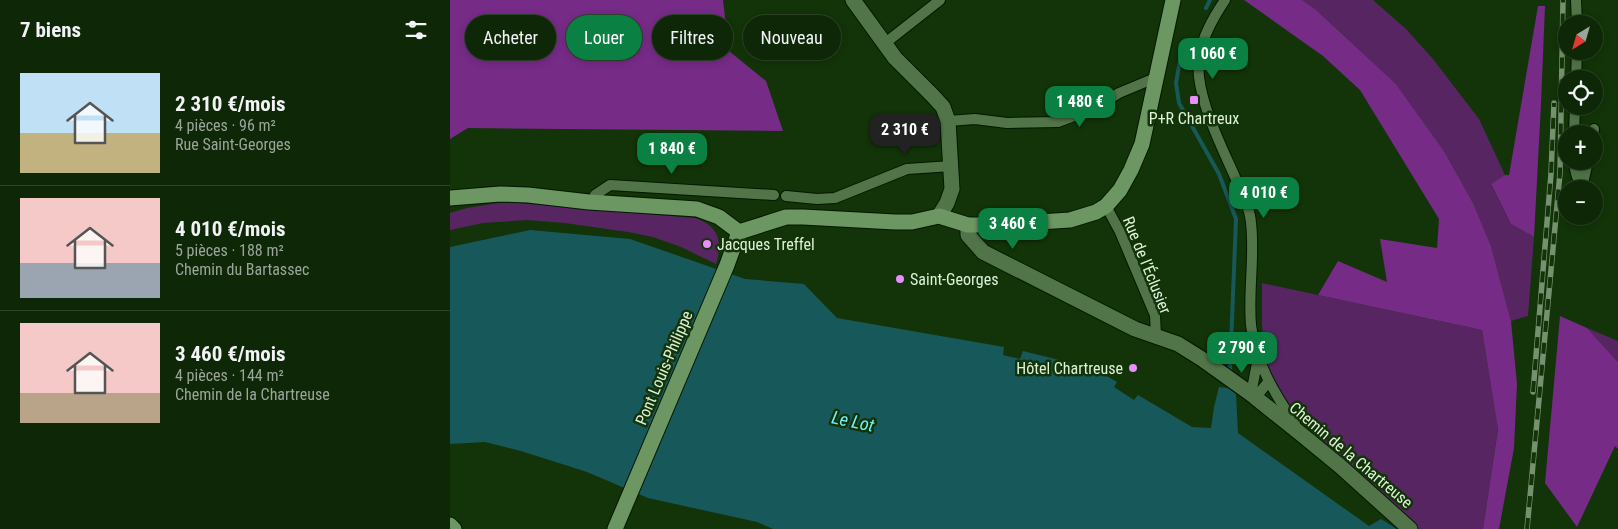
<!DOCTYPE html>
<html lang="fr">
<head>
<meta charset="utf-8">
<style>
  body { margin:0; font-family:"Roboto Condensed",sans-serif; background:#172f10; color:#f1f3f6; height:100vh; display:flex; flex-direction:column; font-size:19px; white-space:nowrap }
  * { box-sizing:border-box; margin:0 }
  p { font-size:16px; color:#9ba59b }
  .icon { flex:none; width:28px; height:28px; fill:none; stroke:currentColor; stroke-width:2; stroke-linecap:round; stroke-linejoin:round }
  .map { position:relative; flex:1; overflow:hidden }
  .side { display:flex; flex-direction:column; background:#0e2706; width:450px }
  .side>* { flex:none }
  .banner { position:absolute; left:15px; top:15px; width:475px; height:45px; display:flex; gap:10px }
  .needle { width:32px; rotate:217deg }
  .buttons { position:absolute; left:1108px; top:15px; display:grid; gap:10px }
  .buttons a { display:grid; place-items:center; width:45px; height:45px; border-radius:50%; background:#0e2706; box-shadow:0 2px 8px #0003,0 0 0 1px #2e4428; font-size:25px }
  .price { position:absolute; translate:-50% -42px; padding:0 11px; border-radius:10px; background:#0b8043; color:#fff; font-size:16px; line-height:32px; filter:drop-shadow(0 1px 2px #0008) }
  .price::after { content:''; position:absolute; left:50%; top:30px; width:15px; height:11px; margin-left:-8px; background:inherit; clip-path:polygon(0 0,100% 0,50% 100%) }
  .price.on { background:#222; color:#fff }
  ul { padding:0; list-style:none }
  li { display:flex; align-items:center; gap:15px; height:125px; padding:0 20px }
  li+li { border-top:1px solid #2e4428 }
  li span { display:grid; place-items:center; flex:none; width:140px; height:100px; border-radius:0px; color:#555 }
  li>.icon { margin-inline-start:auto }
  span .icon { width:60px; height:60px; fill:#fffc; stroke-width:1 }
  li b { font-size:21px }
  h2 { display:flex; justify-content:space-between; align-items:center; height:60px; padding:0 20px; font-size:21px }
  .chip { padding:0 18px; border-radius:22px; background:#0e2706; box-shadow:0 2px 8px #0003,0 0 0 1px #2e4428; font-size:18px; line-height:45px }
  .chip.on { background:#0b8043; color:#fff }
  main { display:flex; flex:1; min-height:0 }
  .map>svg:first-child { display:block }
  .green { fill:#572662 }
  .forest { fill:#762b87 }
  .water { fill:#17585b }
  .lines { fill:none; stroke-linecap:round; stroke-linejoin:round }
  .stream { stroke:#17585b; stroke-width:4 }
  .street-casing { stroke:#021900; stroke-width:12 }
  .secondary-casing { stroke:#021900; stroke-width:17 }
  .primary-casing { stroke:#021900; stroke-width:17 }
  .street { stroke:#517548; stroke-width:10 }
  .secondary { stroke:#517548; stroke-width:15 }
  .primary { stroke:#6c9662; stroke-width:15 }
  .rail-casing { stroke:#76916f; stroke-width:5.5 }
  .rail { stroke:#123408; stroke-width:4; stroke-dasharray:11; stroke-linecap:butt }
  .poi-dot { fill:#e98efe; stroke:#123408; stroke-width:2 }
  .labels { text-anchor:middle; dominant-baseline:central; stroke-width:5; stroke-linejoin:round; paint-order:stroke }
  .poi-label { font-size:16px; fill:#def2d9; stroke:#123408; text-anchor:start }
  .street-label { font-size:16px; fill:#def2d9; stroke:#123408 }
  .water-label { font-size:18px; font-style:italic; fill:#71f1f7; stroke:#123408 }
</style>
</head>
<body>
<main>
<section class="side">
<h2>7 biens<svg class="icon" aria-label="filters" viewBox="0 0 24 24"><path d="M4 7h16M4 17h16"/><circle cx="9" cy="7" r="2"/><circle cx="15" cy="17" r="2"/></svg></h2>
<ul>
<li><span style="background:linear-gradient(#bfe0f5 60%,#c2b280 0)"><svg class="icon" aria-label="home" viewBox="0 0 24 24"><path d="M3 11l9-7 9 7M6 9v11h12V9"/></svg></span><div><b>2 310 €/mois</b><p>4 pièces · 96 m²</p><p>Rue Saint-Georges</p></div></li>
<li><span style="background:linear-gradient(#f6c9c9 65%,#9aa5b1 0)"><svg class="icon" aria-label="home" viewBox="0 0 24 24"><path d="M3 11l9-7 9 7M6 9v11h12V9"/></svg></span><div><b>4 010 €/mois</b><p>5 pièces · 188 m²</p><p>Chemin du Bartassec</p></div></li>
<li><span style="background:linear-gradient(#f6c9c9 70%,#b9a48a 0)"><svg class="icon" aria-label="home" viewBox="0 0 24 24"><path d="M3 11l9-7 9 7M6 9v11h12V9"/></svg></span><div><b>3 460 €/mois</b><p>4 pièces · 144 m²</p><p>Chemin de la Chartreuse</p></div></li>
</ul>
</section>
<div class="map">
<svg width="1168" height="529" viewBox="0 0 1168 529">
  <rect width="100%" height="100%" fill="#123408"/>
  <!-- green -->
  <path class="green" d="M852,0H923L956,29L983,59L1029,119L1055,175L1041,185L1061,224L1084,237L1078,316L1061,321L1041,246L1023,203L994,151L946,84L865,9Z
    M48,203H68L245,218C269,226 273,242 266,264L231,247L203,237L178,232L115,223L77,220L33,223L0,230V213L17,208Z
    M812,283L1032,330L1048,428L1033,529H967L859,432L832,398L815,360L812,324Z
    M1137,328L1168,341V362Z"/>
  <!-- forest -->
  <path class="forest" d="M0,0H273L279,51L316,81L333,131L18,128L0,139Z
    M794,0H852L865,9L946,84L994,151L1023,203L1041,246L1061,321L1067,384L1064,448L1049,529H1033L1048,429L1032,330L868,295L888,261L937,282L930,239L987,248L989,219L910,90L873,56Z
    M1088,6H1095L1091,104L1084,237L1061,224L1041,184L1055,175H1059Z
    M1110,316L1137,328L1168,362V449L1165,446L1127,527L1095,483Z"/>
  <!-- water -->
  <path class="water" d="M80,230L180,239L295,279L354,284L387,318L554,347L553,355L570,359L573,351L641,368V373H652L667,382L664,387L684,400L688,395L742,427L761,428L764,407L769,387L778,388L786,394L788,433L919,526L931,519L947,529H323L307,522L198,498L137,472L71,451L35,442L0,444V247Z"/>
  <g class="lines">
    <!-- stream -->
    <path class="stream" d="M756,8L760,0
      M731,55L726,83L729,103L769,174L786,219L780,370"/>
    <!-- street casing -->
    <g class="street-casing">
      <path id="street" d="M775,0C763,18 752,37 749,58C744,93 771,145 785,177C791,191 800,207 801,223C805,257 798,291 801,325C805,362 825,394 845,424
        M1126,0L1127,24
        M434,44L490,0
        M1126,79L1127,51
        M498,121L525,119L557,123L608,122L643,109L669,93L705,78
        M1124,134L1125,106
        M1143,134L1144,129
        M1123,161L1127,177L1134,179L1138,161
        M336,196L367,199L385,198L457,169L502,166
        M142,202L145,195L160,185L324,195
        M656,206L670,232L705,315L706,336
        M808,358L801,394L810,392L819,381"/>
    </g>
    <!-- secondary casing -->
    <g class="secondary-casing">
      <path id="secondary" d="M403,0L445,58L482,95L493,107L498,121L502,189L497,203L489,216
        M518,225V235L533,252L685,329L728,344L752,359L801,394L851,434L890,466L960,529"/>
    </g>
    <!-- primary casing -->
    <g class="primary-casing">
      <path id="primary" d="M0,198L50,194L78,195L139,202L247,209L269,217L289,232
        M289,232L336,217H353L445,222H462L489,216L518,225H544L620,220L646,212L656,206L670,190L681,170L692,144L723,0
        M0,525L4,529
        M165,529L277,265L289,232"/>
    </g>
    <!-- street -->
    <use href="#street" class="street"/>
    <!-- secondary -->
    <use href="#secondary" class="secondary"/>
    <!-- primary -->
    <use href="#primary" class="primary"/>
    <!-- rail casing -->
    <g class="rail-casing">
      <path id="rail" d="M1083,392L1101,174L1104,103
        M1077,529L1110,173L1113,0"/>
    </g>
    <!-- rail -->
    <use href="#rail" class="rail"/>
  </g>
  <!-- markers -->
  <g class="poi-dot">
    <rect x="739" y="95" width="10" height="10" rx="2.5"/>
    <circle cx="257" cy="244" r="5"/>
    <circle cx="450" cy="279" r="5"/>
    <circle cx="683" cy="368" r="5"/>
  </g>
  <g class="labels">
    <!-- poi labels -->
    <g class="poi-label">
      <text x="744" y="118" text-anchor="middle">P+R Chartreux</text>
      <text x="267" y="244">Jacques Treffel</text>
      <text x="460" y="279">Saint-Georges</text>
      <text x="673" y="368" text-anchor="end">Hôtel Chartreuse</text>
    </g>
    <!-- street labels -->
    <g class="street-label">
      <text transform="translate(697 265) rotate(68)">Rue de l’Éclusier</text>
      <text transform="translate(214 368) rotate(-67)">Pont Louis-Philippe</text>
      <text transform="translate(901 455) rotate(40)">Chemin de la Chartreuse</text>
    </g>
    <!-- water labels -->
    <g class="water-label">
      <text transform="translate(403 421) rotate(12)">Le Lot</text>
    </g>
  </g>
</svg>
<div class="buttons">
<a><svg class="needle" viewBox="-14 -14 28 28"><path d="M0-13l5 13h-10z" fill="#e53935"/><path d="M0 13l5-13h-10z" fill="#9ba59b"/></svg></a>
<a><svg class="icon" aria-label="locate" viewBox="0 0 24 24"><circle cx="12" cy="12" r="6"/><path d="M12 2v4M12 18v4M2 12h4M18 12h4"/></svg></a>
<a>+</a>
<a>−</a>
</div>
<b class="price" style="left:763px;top:80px">1 060 €</b>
<b class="price" style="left:630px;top:128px">1 480 €</b>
<b class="price on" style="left:455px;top:156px">2 310 €</b>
<b class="price" style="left:222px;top:175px">1 840 €</b>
<b class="price" style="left:814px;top:219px">4 010 €</b>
<b class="price" style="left:563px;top:250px">3 460 €</b>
<b class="price" style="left:792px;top:374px">2 790 €</b>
<div class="banner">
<a class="chip">Acheter</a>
<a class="chip on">Louer</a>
<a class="chip">Filtres</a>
<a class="chip">Nouveau</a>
</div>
</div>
</main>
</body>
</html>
